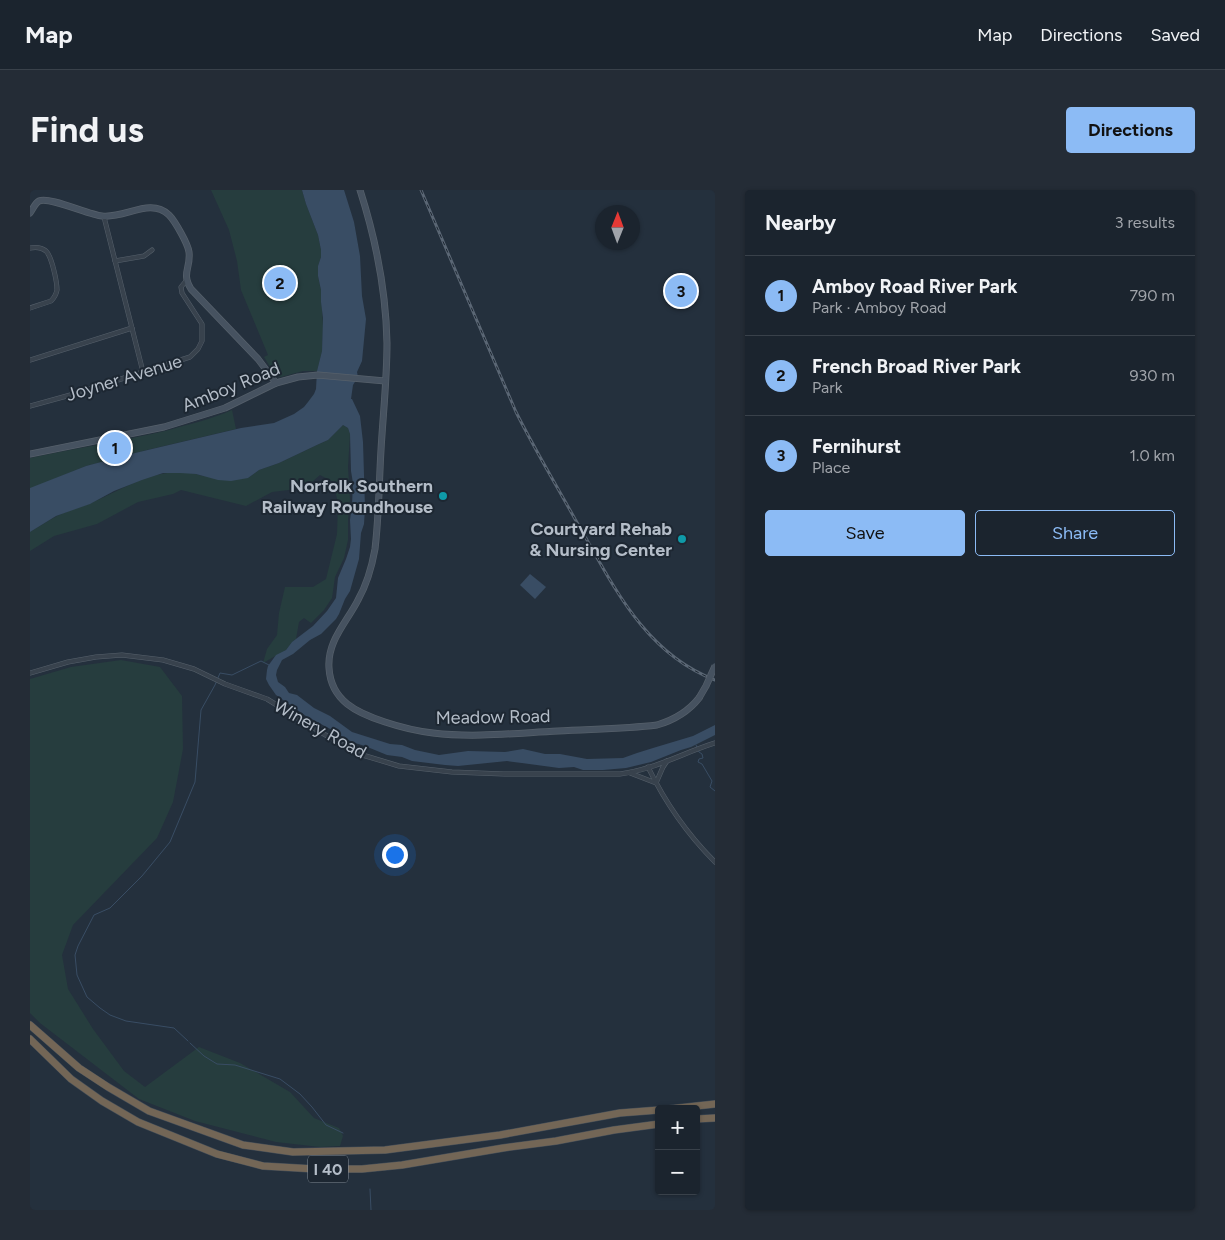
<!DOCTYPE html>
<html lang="en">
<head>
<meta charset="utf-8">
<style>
  :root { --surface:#1b242e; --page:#242c36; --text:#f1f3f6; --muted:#a0a4aa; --line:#39414a; --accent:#8cbbf5 }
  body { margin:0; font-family:Figtree,sans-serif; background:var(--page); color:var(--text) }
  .controls { position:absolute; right:15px; bottom:15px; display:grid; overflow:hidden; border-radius:5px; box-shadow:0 1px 4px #0004 }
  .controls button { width:45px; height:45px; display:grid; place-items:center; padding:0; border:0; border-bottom:1px solid var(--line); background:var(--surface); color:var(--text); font:25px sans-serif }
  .compass { position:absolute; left:565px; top:15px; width:45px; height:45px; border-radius:50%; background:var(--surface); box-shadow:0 1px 4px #0004; rotate:1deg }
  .you { position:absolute; left:364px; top:664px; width:18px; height:18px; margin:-12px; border:4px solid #fff; border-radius:50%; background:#1a73e8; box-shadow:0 0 0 8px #1a73e833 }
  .badge { display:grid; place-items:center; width:32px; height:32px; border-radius:50%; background:var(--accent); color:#111; font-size:16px; font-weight:700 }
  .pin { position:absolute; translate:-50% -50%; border:2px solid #fff; box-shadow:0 1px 5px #0006 }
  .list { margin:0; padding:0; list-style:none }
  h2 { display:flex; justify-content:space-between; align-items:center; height:65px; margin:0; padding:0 20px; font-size:21px }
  h2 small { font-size:16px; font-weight:400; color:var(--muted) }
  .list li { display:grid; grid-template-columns:32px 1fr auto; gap:15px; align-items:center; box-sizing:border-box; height:80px; padding:0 20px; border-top:1px solid var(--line) }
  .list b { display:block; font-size:19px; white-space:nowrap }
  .list p { margin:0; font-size:16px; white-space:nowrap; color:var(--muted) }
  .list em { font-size:16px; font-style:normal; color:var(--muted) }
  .actions { display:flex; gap:10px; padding:15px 20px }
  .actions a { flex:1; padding:11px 0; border:1px solid var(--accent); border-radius:5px; text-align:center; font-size:18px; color:var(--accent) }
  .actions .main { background:var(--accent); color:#111 }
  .map { position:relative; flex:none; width:685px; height:1020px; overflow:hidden; border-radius:5px }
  header { display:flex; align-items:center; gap:30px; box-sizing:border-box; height:70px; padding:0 25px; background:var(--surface); border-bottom:1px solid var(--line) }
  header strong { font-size:24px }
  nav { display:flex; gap:28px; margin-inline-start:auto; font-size:18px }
  .intro { display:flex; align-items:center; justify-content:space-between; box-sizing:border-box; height:120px; padding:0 30px }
  h1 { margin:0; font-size:35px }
  .button { padding:12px 22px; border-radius:5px; background:var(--accent); color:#111; font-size:18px; font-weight:700 }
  main { display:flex; gap:30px; padding:0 30px }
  aside { flex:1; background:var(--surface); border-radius:5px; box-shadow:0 1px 4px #0004 }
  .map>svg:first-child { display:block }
</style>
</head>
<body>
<header>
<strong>Map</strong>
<nav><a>Map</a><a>Directions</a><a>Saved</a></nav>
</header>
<div class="intro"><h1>Find us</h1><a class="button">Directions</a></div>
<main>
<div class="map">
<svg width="685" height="1020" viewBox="0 0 685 1020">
  <rect width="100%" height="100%" fill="#24303d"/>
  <!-- green -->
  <g fill="#263d3e">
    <polygon points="181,0 272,0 276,14 288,45 291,60 291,67 288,76 288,86 291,100 293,137 292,161 287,181 273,181 251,187 245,185 234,167 238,165 211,100 207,71 199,40"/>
    <path d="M202,220L206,239L117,260L56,276L0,299V268C46,258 93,251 139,240C160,234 182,229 202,220Z"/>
    <path d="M313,235L318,238L320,244L318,277L320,309L318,330V350L314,368L305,387L302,408L294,420L281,433L274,428L269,432L266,449L262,452L256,460L233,473L237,459L247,445L249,423L255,397H283L296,389L307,344L308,313L303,292L290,285L275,298L242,302L216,316L151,300L143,304L108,312L67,334L24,346L0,361V342C9,337 17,331 27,326C37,321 48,318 59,314C95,299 131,272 173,286L218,288L229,280L249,273L289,254L298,250Z"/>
    <polygon points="91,470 130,477 152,506 153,559 143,612 127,648 43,735 32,765 38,799 63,839 94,881 115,897 169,857 210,873 260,902 284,928 309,938 313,946 310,956 290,957 246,952 165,931 109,909 10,833 0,823 0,489 41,477"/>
  </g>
  <!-- water -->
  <g fill="#394d64">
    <polygon points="272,0 314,0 324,32 330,66 332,106 336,129 332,171 327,182 328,187 323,195 321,209 322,209 330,226 333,252 335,318 334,334 331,343 329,369 320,401 315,409 309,424 306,429 291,444 280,450 263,464 252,470 247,480 246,485 248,492 255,497 259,503 267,505 284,518 300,526 322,542 360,554 372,555 385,560 409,565 438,561 475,562 493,559 515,564 530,564 557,569 593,568 607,563 623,558 663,546 685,535 685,545 661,557 651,560 621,572 596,578 573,580 553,580 544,577 529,578 477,571 428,576 415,575 382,571 372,567 357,565 335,556 325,553 316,549 304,541 276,526 246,505 239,495 236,489 237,480 238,476 246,465 256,460 262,452 283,436 297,421 306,408 308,388 316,369 320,357 321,349 320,330 322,315 323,293 321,281 320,244 318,238 313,235 298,250 289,254 249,273 229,280 218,288 201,291 188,290 166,284 150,283 133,283 112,290 84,301 60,314 26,326 0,342 0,298 56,276 105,263 211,238 244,233 264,224 274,217 278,212 284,204 286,199 287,181 292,161 293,128 291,112 291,100 288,86 288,76 291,67 291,60 288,45 276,14"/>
    <polygon points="500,384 516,397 505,409 490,395"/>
  </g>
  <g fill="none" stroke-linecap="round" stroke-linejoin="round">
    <!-- stream -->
    <g stroke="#394d64" stroke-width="1">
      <polyline points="666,555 669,562 672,564 673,568 669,569 668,572 672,574 682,591 680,597 685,601"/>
      <polyline points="158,851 144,838 96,831 80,825 70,818 57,807 47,785 45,765 48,756 64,725 80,718 112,686 140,652 165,592 171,520 185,495 190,483 202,485 231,471 239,475"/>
      <polyline points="160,853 174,866 187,874 205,875 250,889 270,904 282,917 296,935 313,943"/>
      <polyline points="340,999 341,1020"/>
    </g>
    <!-- street casing -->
    <g stroke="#56606b" stroke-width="5">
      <g id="street">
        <polyline points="74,27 113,182"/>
        <path d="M0,58C5,57 11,57 16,61C22,67 27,92 27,100C26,105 24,108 21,111L0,118"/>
        <polyline points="85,71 114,66 122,60"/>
        <polyline points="0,170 102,138"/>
        <polyline points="0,216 44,204 160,167 168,159 172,151 172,134 152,103 151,97 156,91"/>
        <path d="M0,483L38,472L66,467L92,465L133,470L164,479L195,494L237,509L292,543L329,564L369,576L422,582L474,584H590C623,580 653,563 685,553"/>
        <path d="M618,577C635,612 658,645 685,672"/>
        <polyline points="600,583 626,593 633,577 637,571"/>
      </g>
    </g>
    <!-- secondary casing -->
    <g stroke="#56606b" stroke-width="7">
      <g id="secondary">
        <path d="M330,0C346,50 356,101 357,153C357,189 353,225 351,260C349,293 349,326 345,359C342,376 337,394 328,410C317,432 297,451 299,478C301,511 327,523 355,532C370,537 386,541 403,543C444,548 487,543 528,541C561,539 594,539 627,535C644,530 658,522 669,508"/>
        <path d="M0,23C3,19 5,13 9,11C19,6 59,25 72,26C95,29 120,7 139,25C145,31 158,54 159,62C161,78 151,83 161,99L228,169L246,193"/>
        <polyline points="0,264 134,237 195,218 246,193 268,187 288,185 355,191"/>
      </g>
    </g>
    <!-- highway casing -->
    <g stroke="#434d58" stroke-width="8">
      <g id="highway">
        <polyline points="0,835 49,878 78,897 119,921 213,955 263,962 355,960 470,945 590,923 629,920"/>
        <polyline points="0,849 41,889 72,911 108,932 187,964 233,976 285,979 332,979 372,975 473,958 526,951 584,940 629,934"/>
        <polyline points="639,919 685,914"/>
        <polyline points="666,929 685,928"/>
      </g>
    </g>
    <!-- street -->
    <use href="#street" stroke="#38424d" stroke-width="4"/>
    <!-- secondary -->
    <use href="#secondary" stroke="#465260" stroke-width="5.5"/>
    <!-- highway -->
    <use href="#highway" stroke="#736656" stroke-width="7"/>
    <!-- rail casing -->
    <g stroke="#5a6674" stroke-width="3">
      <path id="rail" d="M391,0L486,222C504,258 525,293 545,329C582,392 612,462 685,490"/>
    </g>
    <!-- rail -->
    <use href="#rail" stroke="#1d2732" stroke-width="1" stroke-dasharray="4" stroke-linecap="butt"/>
    <!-- secondary-bridge casing -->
    <g stroke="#56606b" stroke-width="7" stroke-linecap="butt">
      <polyline id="secondary-bridge" points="669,508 676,496 685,476"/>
    </g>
    <!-- secondary-bridge -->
    <use href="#secondary-bridge" stroke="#465260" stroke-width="5.5"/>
  </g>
  <!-- markers -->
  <g fill="#0f9aa8" stroke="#1d2732" stroke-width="2">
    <circle cx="413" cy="306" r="5"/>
    <circle cx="652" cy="349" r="5"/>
  </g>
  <g text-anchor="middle" stroke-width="4" stroke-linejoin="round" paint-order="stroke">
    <!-- shield labels -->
    <rect fill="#1d2732" stroke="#87909b" stroke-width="1" x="278" y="965.5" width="40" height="27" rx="4"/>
    <g font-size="16" font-weight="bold" fill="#b4bdc8">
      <text x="298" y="985">I 40</text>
    </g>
    <!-- street labels -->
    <g font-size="18" fill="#b4bdc8" stroke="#1d2732">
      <text transform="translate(94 188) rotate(-17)" y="6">Joyner Avenue</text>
      <text transform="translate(201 197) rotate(-22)" y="6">Amboy Road</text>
      <text transform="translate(463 527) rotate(-1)" y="6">Meadow Road</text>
      <text transform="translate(290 539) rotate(29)" y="6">Winery Road</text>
    </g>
    <!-- poi labels -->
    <g font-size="18" font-weight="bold" fill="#b4bdc8" stroke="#1d2732" text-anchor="end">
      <text x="403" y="302">Norfolk Southern<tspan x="403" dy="21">Railway Roundhouse</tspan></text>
      <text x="642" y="345">Courtyard Rehab<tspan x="642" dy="21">&amp; Nursing Center</tspan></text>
    </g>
  </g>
</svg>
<div class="controls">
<button>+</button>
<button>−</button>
</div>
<svg class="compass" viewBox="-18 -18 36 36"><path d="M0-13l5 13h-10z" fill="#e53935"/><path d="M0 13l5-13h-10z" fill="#a0a4aa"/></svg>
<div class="you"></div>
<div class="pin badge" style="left:85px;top:258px">1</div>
<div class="pin badge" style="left:250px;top:93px">2</div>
<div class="pin badge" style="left:651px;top:101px">3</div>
</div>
<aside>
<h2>Nearby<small>3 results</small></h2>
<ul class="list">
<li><span class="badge">1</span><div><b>Amboy Road River Park</b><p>Park · Amboy Road</p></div><em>790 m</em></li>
<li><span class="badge">2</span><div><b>French Broad River Park</b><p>Park</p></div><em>930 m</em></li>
<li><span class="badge">3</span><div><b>Fernihurst</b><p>Place</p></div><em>1.0 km</em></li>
</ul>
<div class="actions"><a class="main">Save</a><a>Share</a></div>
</aside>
</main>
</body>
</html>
